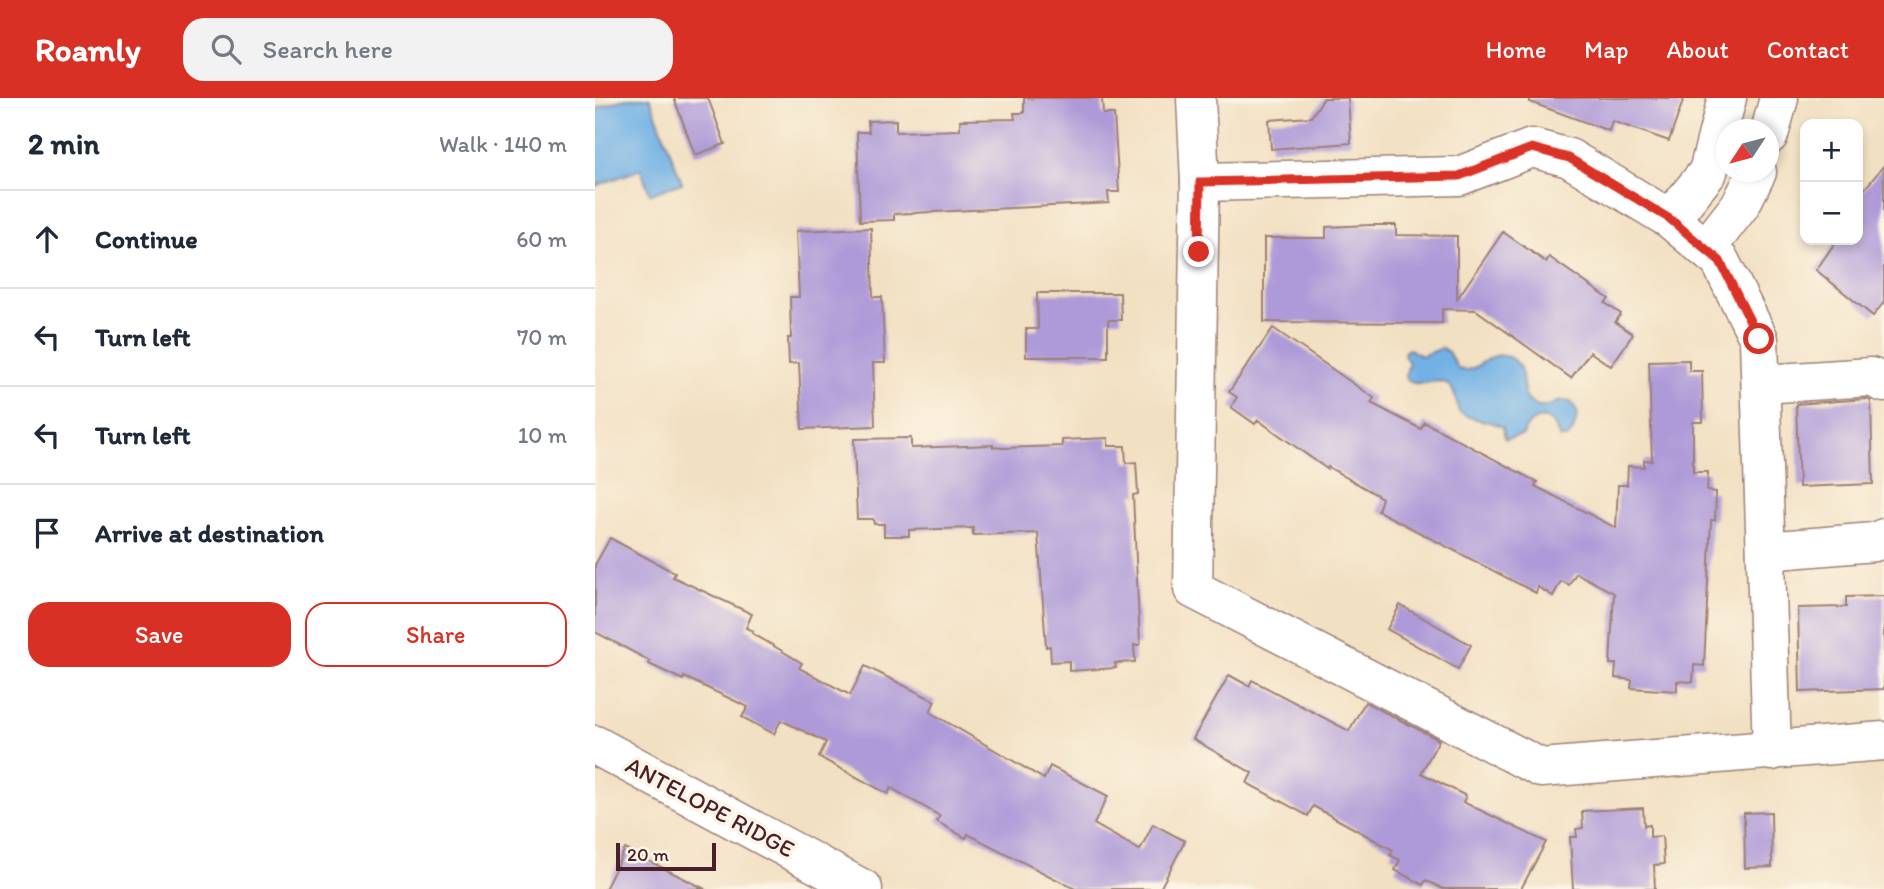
<!DOCTYPE html>
<html lang="en">
<head>
<meta charset="utf-8">
<style>
  :root { --surface:#fff; --page:#f2f2f3; --text:#1f2937; --muted:#747a83; --line:#e0e1e3; --accent:#d93025 }
  body { margin:0; font-family:Itim,sans-serif; background:var(--page); color:var(--text) }
  .controls { position:absolute; right:21px; top:21px; display:grid; overflow:hidden; border-radius:14px; box-shadow:0 4px 10px #0003 }
  .controls button { width:63px; height:63px; display:grid; place-items:center; padding:0; border:0; border-bottom:2px solid var(--line); background:var(--surface); color:var(--text); font:35px sans-serif }
  .compass { position:absolute; left:1121px; top:21px; width:63px; height:63px; border-radius:50%; background:var(--surface); box-shadow:0 4px 10px #0003; rotate:234deg }
  .scale { position:absolute; left:21px; bottom:18px; width:100px; box-sizing:border-box; padding-left:7px; border:4px solid #4a1f2b; border-top:0; font-size:19px; line-height:24px; white-space:nowrap; color:#4a1f2b; -webkit-text-stroke:5px #fcf5e5; paint-order:stroke }
  .stop { position:absolute; width:21px; height:21px; margin:-16px; border:5px solid #d93025; border-radius:50%; background:#fff }
  .stop.end { background:#d93025; border-color:#fff; box-shadow:0 2px 7px #0008 }
  .list { margin:0; padding:0; list-style:none }
  h2 { display:flex; justify-content:space-between; align-items:center; height:91px; margin:0; padding:0 28px; font-size:30px }
  h2 small { font-size:23px; font-weight:400; color:var(--muted) }
  .list li { display:grid; grid-template-columns:46px 1fr auto; gap:21px; align-items:center; box-sizing:border-box; height:98px; padding:0 28px; border-top:2px solid var(--line) }
  .list b { display:block; font-size:26px; white-space:nowrap }
  .list em { font-size:23px; font-style:normal; color:var(--muted) }
  .actions { display:flex; gap:14px; padding:21px 28px }
  .actions a { flex:1; padding:16px 0; border:2px solid var(--accent); border-radius:21px; text-align:center; font-size:24px; color:var(--accent) }
  .actions .main { background:var(--accent); color:#fff }
  .icon { flex:none; width:38px; height:38px; fill:none; stroke:currentColor; stroke-width:2; stroke-linecap:round; stroke-linejoin:round }
  .map { position:relative; flex:none; width:1289px; height:791px; overflow:hidden }
  header { display:flex; align-items:center; gap:42px; box-sizing:border-box; height:98px; padding:0 35px; background:var(--accent); color:#fff }
  header strong { font-size:33px }
  nav { display:flex; gap:38px; margin-inline-start:auto; font-size:24px }
  .search { width:490px; height:63px; background:var(--page); display:flex; align-items:center; gap:18px; box-sizing:border-box; padding:0 24px; border-radius:21px; color:var(--muted); font-size:26px }
  main { display:flex }
  aside { flex:1; background:var(--surface) }
  .map>svg:first-child { display:block }
</style>
</head>
<body>
<header>
<strong>Roamly</strong>
<div class="search"><svg class="icon" aria-label="search" viewBox="0 0 24 24"><circle cx="10" cy="10" r="6"/><path d="M15 15l6 6"/></svg>Search here</div>
<nav><a>Home</a><a>Map</a><a>About</a><a>Contact</a></nav>
</header>
<main>
<aside>
<h2>2 min<small>Walk · 140 m</small></h2>
<ul class="list">
<li><svg class="icon" aria-label="ahead" viewBox="0 0 24 24"><path d="M12 20V5M6 11l6-6 6 6"/></svg><div><b>Continue</b></div><em>60 m</em></li>
<li><svg class="icon" aria-label="left" viewBox="0 0 24 24"><path d="M17 20v-9H6M10 6l-5 5 5 5"/></svg><div><b>Turn left</b></div><em>70 m</em></li>
<li><svg class="icon" aria-label="left" viewBox="0 0 24 24"><path d="M17 20v-9H6M10 6l-5 5 5 5"/></svg><div><b>Turn left</b></div><em>10 m</em></li>
<li><svg class="icon" aria-label="arrive" viewBox="0 0 24 24"><path d="M6 21V4h12l-3 4 3 4H6"/></svg><div><b>Arrive at destination</b></div></li>
</ul>
<div class="actions"><a class="main">Save</a><a>Share</a></div>
</aside>
<div class="map">
<svg width="1289" height="791" viewBox="0 0 1289 791">
  <rect width="100%" height="100%" fill="#fcf5e5"/>
  <filter id="ink" filterUnits="userSpaceOnUse"><feTurbulence type="fractalNoise" baseFrequency=".0143" numOctaves="2"/><feDisplacementMap in="SourceGraphic" scale="14" xChannelSelector="R" yChannelSelector="G"/><feConvolveMatrix kernelMatrix="1 2 1 2 8 2 1 2 1" color-interpolation-filters="sRGB"/></filter>
  <filter id="wash" filterUnits="userSpaceOnUse"><feTurbulence type="fractalNoise" baseFrequency=".00686" numOctaves="4" result="noise"/><feDisplacementMap in="SourceGraphic" scale="28" xChannelSelector="R" yChannelSelector="G"/><feGaussianBlur stdDeviation="1.57" result="paint"/><feColorMatrix in="noise" values="0 0 0 0 0 0 0 0 0 0 0 0 0 0 0 0 0 1.4 0 .05"/><feComposite in="paint" operator="in"/></filter>
  <g filter="url(#wash)">
    <rect width="100%" height="100%" fill="#f2e0c2"/>
    <!-- water -->
    <g fill="#71b1e5" stroke="#5e6888" stroke-width="2">
      <polygon points="31,0 55,0 87,85 55,96 46,71 0,88 0,11"/>
      <path d="M847,250L853,254L863,271C885,277 891,251 913,259C938,269 918,299 941,308C955,313 961,298 977,305L983,316L978,333L972,340H965L958,324C944,316 933,322 928,337L910,341L908,329C893,321 879,324 864,314C862,307 861,297 857,291C845,272 824,296 810,279L814,265L809,257L810,253L815,251L826,258Z"/>
    </g>
    <g id="blocks">
      <!-- building -->
      <g fill="#ae9ad8">
        <polygon points="79,0 113,0 130,46 100,57"/>
        <polygon points="429,0 507,0 508,16 519,16 524,94 513,94 514,105 299,116 299,122 265,123 262,34 274,34 273,23 301,22 301,34 365,32 365,22 420,21 419,15 429,15"/>
        <polygon points="729,0 753,0 756,45 676,51 674,22 716,19"/>
        <polygon points="935,0 1089,0 1074,43 1017,23 1014,33 935,4"/>
        <polygon points="1289,67 1289,204 1278,218 1221,172 1242,142 1263,142 1263,99"/>
        <polygon points="775,127 801,127 801,137 862,138 862,201 908,134 951,164 954,159 1014,201 1010,205 1026,216 1020,224 1038,236 1016,268 995,254 976,280 881,212 847,211 847,225 669,224 669,140 731,140 731,129"/>
        <polygon points="276,130 278,199 287,199 290,265 278,265 280,328 207,331 204,265 194,266 193,240 196,240 195,199 204,199 201,133"/>
        <polygon points="442,195 525,195 526,222 513,222 513,259 431,259 431,231 443,231"/>
        <polygon points="678,230 779,300 776,305 826,331 829,324 942,384 940,388 1021,430 1023,387 1032,387 1033,368 1049,369 1049,362 1057,363 1054,263 1094,262 1094,273 1107,273 1108,324 1098,324 1098,374 1113,374 1112,393 1121,394 1120,422 1116,422 1109,568 1099,567 1098,584 1082,583 1082,593 1036,590 1037,582 1020,580 1021,566 1015,566 1019,495 981,475 974,487 966,483 958,498 943,489 941,495 783,413 787,400 733,369 732,371 663,322 660,326 636,309 642,299 634,294"/>
        <polygon points="1272,301 1276,303 1278,386 1204,389 1201,306"/>
        <polygon points="316,340 316,350 398,347 398,349 407,350 467,348 467,342 513,340 513,348 530,348 531,365 541,364 543,396 538,397 545,547 539,547 540,564 520,565 521,570 474,573 474,563 456,564 455,548 451,549 443,435 378,437 378,430 314,432 314,438 289,438 289,426 279,426 278,421 262,421 259,341"/>
        <polygon points="15,440 80,475 78,479 157,516 151,530 158,533 157,535 207,565 204,570 255,597 270,568 340,603 335,614 449,681 455,668 513,698 499,726 545,752 558,726 590,743 565,791 480,791 373,736 371,740 341,723 345,718 296,690 293,696 224,659 231,644 186,622 179,636 147,619 153,609 89,579 88,582 54,566 55,563 0,534 0,467"/>
        <polygon points="1289,498 1289,591 1205,594 1203,510 1251,509 1251,499"/>
        <polygon points="805,507 876,547 863,571 792,531"/>
        <polygon points="634,577 654,588 657,582 754,633 770,604 844,642 826,675 871,698 868,704 951,744 926,791 848,791 831,782 828,787 800,772 805,762 795,757 798,752 718,708 713,718 652,685 657,675 598,641"/>
        <polygon points="1048,710 1049,728 1055,727 1055,739 1067,738 1069,766 1059,767 1060,791 978,791 975,739 982,739 981,731 988,730 987,713"/>
        <polygon points="1176,714 1177,769 1150,770 1149,715"/>
        <polygon points="30,751 110,791 10,791"/>
      </g>
    </g>
  </g>
  <g filter="url(#ink)">
    <use href="#blocks" fill-opacity="0" stroke="#9e8076" stroke-width="2"/>
    <g fill="none" stroke-linecap="round" stroke-linejoin="round">
      <!-- minor casing -->
      <g stroke="#9e8076" stroke-width="41">
        <g id="minor">
          <polyline points="601,0 605,84 864,78 937,50 974,60 1075,121 1125,163 1164,241 1177,653"/>
          <polyline points="1174,37 1184,0"/>
          <polyline points="605,84 598,491 946,670 1289,643"/>
          <polyline points="1075,121 1113,74 1132,0"/>
          <polyline points="1111,151 1146,106 1162,74"/>
          <polyline points="1166,286 1276,279 1289,285"/>
          <polyline points="1171,453 1279,444 1289,440"/>
          <polyline points="0,647 268,791"/>
        </g>
      </g>
      <!-- minor -->
      <use href="#minor" stroke="#fff" stroke-width="38"/>
    </g>
  </g>
  <g fill="none" stroke-linecap="round" stroke-linejoin="round" filter="url(#ink)">
    <!-- route -->
    <polyline stroke="#d93025" stroke-width="9" points="604,154 605,84 864,78 937,50 974,60 1075,121 1125,163 1164,241"/>
  </g>
  <g text-anchor="middle" stroke-width="7" stroke-linejoin="round" paint-order="stroke">
    <!-- street labels -->
    <g font-size="24" fill="#4a1f2b" stroke="#fcf5e5">
      <text transform="translate(115 709) rotate(28)" y="8">ANTELOPE RIDGE</text>
    </g>
  </g>
</svg>
<div class="controls">
<button>+</button>
<button>−</button>
</div>
<svg class="compass" viewBox="-18 -18 36 36"><path d="M0-13l5 13h-10z" fill="#e53935"/><path d="M0 13l5-13h-10z" fill="#747a83"/></svg>
<div class="scale">20 m</div>
<div class="stop" style="left:1164px;top:241px"></div>
<div class="stop end" style="left:604px;top:154px"></div>
</div>
</main>
</body>
</html>
